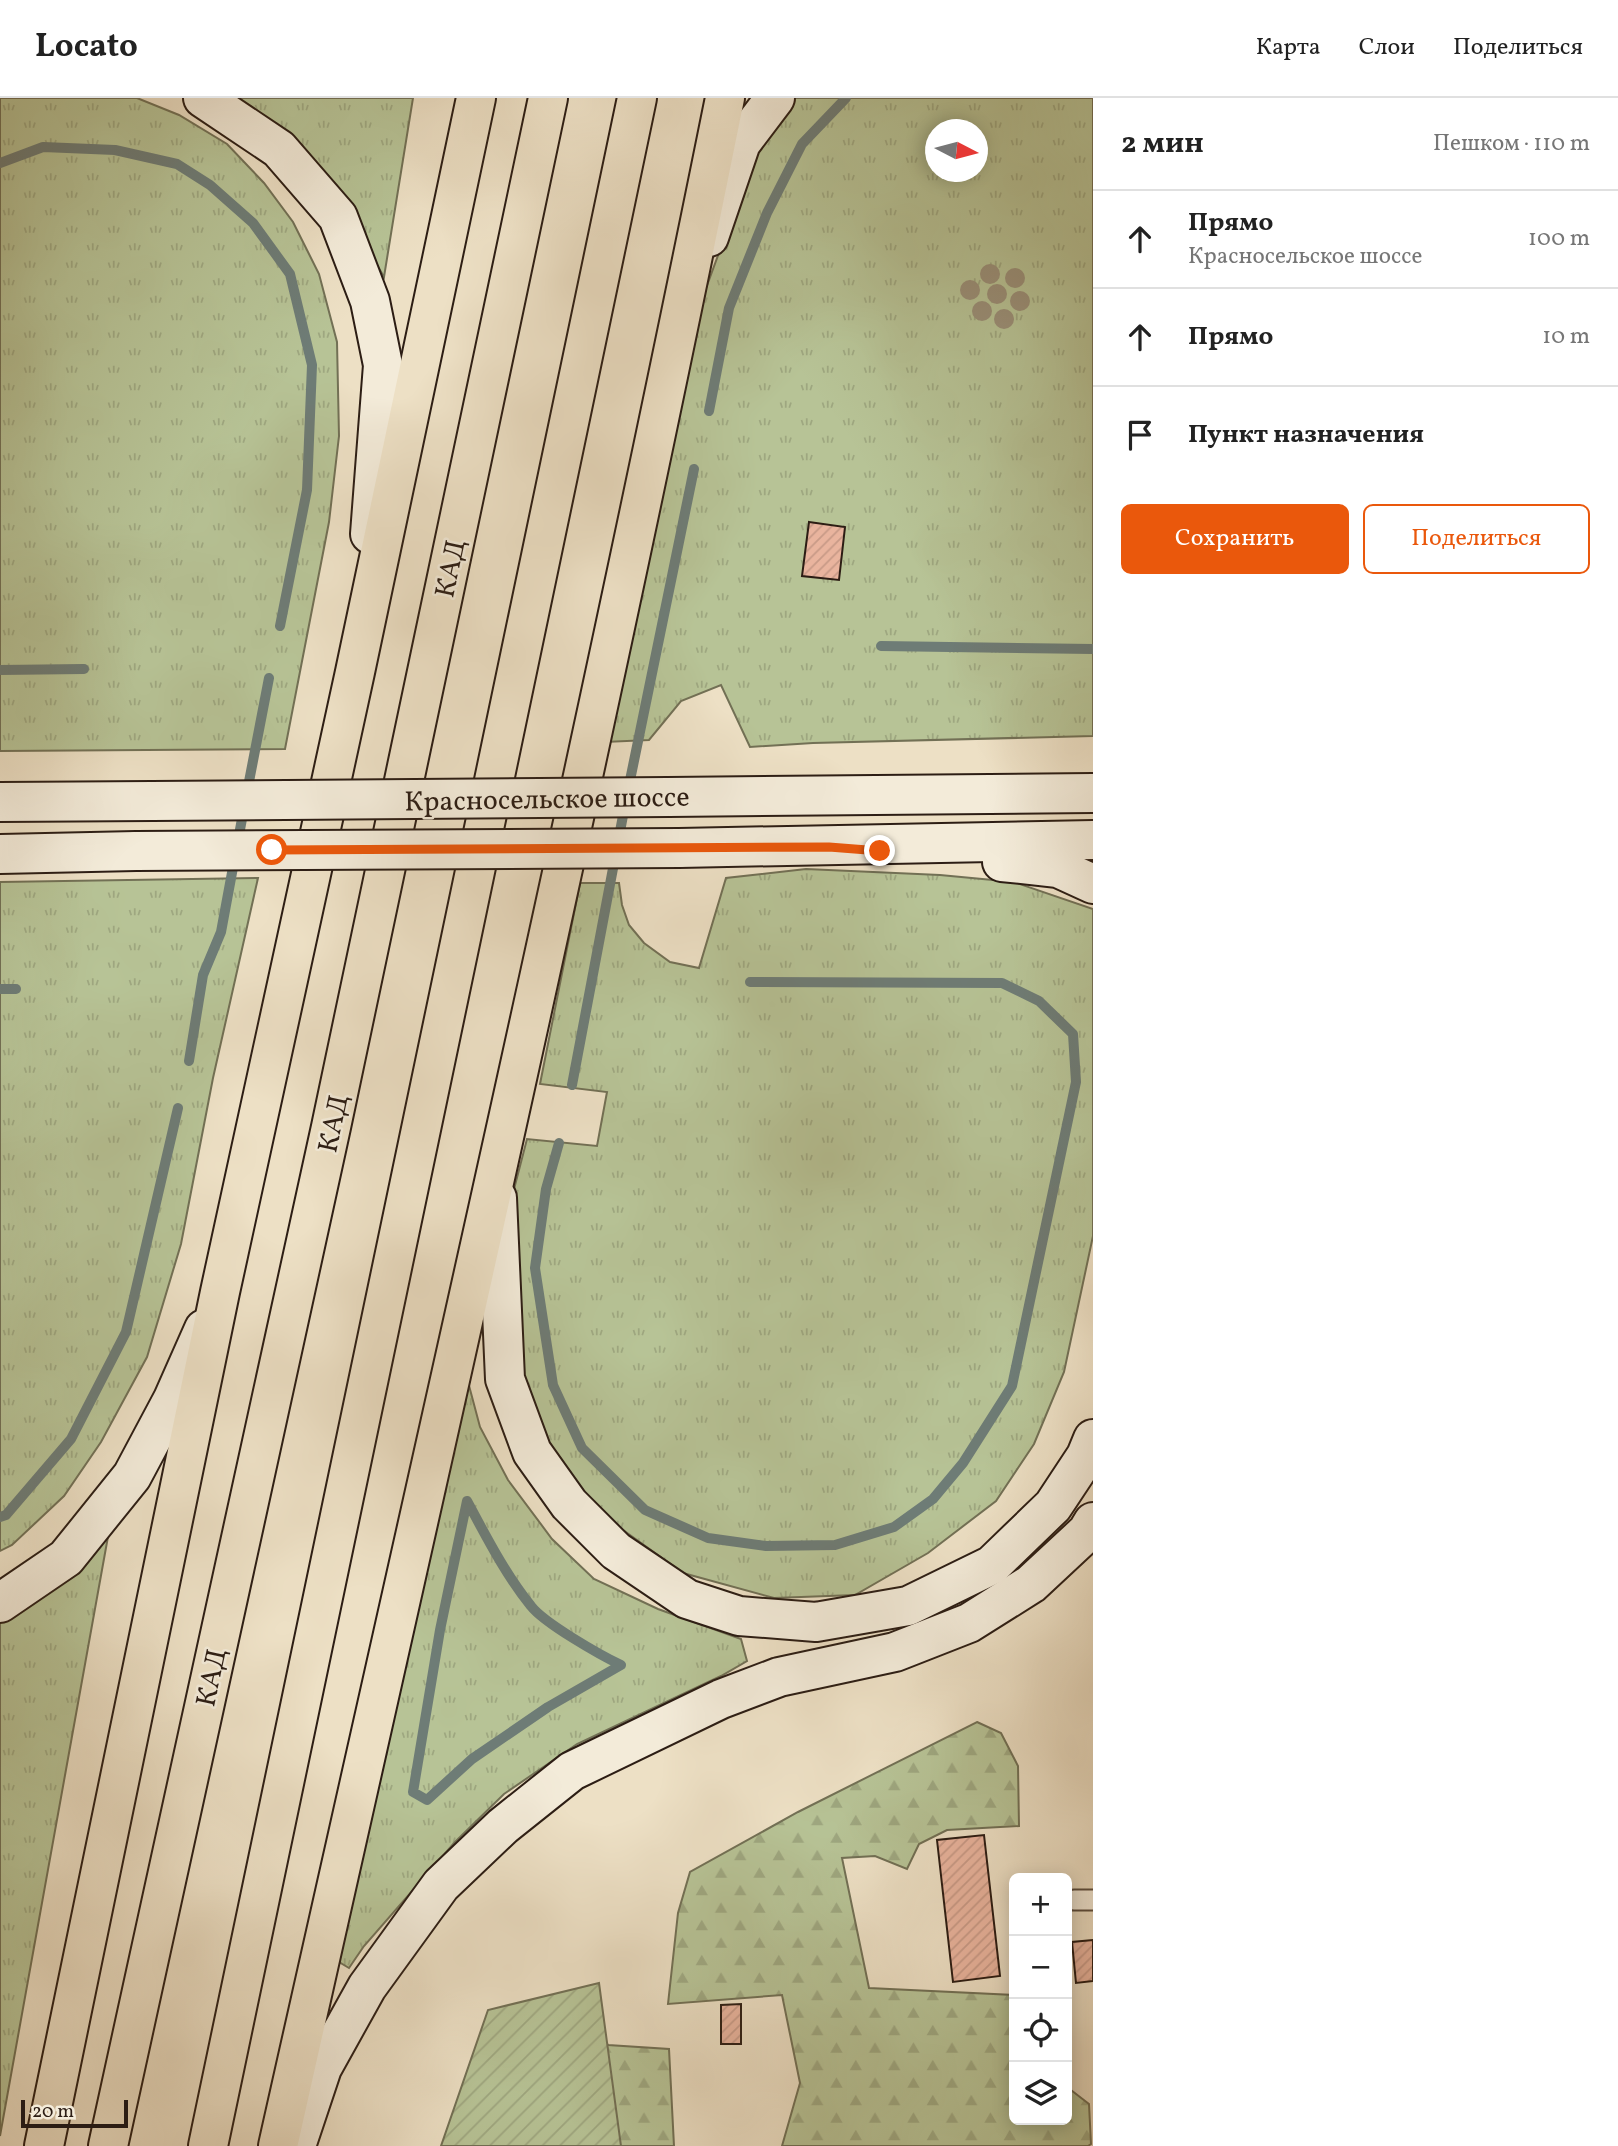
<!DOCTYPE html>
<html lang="ru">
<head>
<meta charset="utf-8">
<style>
  :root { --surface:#fff; --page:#f6f6f6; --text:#222; --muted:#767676; --line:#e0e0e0; --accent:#ea580c }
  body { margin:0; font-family:Vollkorn,serif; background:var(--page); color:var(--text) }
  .controls { position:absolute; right:21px; bottom:21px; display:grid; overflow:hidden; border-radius:10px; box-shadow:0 4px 18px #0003 }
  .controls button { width:63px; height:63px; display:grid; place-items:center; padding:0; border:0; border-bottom:2px solid var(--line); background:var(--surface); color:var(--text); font:35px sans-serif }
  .compass { position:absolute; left:925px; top:21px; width:63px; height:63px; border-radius:50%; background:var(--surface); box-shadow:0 4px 18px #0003; rotate:96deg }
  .scale { position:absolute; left:21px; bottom:18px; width:107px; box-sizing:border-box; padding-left:7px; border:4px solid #2c1d14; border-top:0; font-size:19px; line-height:24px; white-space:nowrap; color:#2c1d14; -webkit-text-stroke:5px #f3ebd9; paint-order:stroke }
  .stop { position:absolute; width:21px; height:21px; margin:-16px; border:5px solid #ea580c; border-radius:50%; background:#fff }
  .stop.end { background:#ea580c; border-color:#fff; box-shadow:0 2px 7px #0008 }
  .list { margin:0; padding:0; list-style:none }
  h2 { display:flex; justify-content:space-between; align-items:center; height:91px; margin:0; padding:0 28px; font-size:30px }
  h2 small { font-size:23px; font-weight:400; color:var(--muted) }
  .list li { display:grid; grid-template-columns:46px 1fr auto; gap:21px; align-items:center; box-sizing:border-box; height:98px; padding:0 28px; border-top:2px solid var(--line) }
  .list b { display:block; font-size:26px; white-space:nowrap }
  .list p { margin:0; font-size:23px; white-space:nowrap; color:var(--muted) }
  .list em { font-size:23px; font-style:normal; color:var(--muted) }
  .actions { display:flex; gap:14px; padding:21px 28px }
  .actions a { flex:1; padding:16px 0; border:2px solid var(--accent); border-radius:10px; text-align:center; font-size:24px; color:var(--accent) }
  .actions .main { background:var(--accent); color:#fff }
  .icon { flex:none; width:38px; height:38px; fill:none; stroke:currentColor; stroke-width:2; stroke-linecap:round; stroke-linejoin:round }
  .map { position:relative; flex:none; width:1093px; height:2048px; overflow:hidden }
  header { display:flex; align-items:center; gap:42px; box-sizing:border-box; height:98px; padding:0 35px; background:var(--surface); border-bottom:2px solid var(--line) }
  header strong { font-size:33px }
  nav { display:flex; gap:38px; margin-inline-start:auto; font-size:24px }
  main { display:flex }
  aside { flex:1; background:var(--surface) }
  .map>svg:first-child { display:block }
</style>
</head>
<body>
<header>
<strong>Locato</strong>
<nav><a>Карта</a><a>Слои</a><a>Поделиться</a></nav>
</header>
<main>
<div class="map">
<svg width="1093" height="2048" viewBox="0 0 1093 2048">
  <defs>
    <pattern id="grass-tufts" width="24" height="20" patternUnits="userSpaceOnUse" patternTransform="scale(1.75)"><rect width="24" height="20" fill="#b7c396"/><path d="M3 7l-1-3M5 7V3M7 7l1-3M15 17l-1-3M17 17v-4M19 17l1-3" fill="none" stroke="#9ea780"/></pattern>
    <pattern id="forest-firs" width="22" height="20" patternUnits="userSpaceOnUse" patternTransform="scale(1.75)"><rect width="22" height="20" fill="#b7c396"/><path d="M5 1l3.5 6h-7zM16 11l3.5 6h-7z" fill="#9ea780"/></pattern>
    <pattern id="garden-furrows" width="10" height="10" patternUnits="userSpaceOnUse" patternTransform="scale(1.75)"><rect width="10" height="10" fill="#b7c396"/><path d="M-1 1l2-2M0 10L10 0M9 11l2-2" fill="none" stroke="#9ea780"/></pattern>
    <pattern id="building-hatch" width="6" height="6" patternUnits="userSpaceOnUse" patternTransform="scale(1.75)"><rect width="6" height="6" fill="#e9b49e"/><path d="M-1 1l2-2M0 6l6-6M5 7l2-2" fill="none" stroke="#c89a87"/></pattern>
  </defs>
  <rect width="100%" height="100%" fill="#ede0c5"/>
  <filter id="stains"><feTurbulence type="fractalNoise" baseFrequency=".00286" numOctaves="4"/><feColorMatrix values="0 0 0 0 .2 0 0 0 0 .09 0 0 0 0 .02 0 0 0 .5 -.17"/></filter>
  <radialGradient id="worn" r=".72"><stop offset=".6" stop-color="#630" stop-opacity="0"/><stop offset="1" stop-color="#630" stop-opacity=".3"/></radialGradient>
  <!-- grass -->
  <g fill="url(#grass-tufts)" stroke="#727055" stroke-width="2" fill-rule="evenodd">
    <polygon points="0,0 137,0 179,17 227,46 264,85 293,124 319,176 337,244 339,338 329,424 285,651 0,653"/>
    <polygon points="235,0 413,0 384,179 335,93"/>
    <path d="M790,0H1093V638L813,645L750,649L721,587L681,603L649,642L605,644L701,204L755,56ZM936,32H978V74H936Z"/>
    <polygon points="806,771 940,777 1014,784 1093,811 1093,1138 1064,1274 1034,1346 996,1403 928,1455 855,1497 774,1500 683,1475 595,1412 542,1344 523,1280 513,1095 527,1041 597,1048 607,994 540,986 580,785 619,785 622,807 629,827 644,845 670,864 699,870 726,780"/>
    <polygon points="258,780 213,980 181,1146 147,1259 101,1344 64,1398 12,1447 0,1453 0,784"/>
    <polygon points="463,1265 480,1329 508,1382 552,1441 594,1481 658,1511 741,1541 747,1563 721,1578 577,1646 504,1696 455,1744 364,1848 349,1870 334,1861"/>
    <polygon points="109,1433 0,2038 0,1509"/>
  </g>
  <!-- forest -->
  <g fill="url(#forest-firs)" stroke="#727055" stroke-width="2">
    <polygon points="977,1624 1001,1635 1018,1668 1019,1728 947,1732 919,1746 907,1771 875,1758 842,1760 869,1890 1014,1897 1014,2022 1067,2022 1067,1989 1089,2006 1091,2046 1088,2048 782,2048 800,1985 782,1897 668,1906 678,1815 690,1774 798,1714"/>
    <polygon points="579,1913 608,1947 669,1951 674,2048 573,2048"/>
  </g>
  <!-- garden -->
  <polygon fill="url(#garden-furrows)" stroke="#727055" stroke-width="2" points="599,1885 621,2048 441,2048 488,1912"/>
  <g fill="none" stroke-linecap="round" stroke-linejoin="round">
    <!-- stream -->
    <g stroke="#6e7c76" stroke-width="10">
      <polyline points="0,65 43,49 115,52 177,66 210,87 253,125 290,176 312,267 307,392 280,528"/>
      <polyline points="709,313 729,210 767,115 802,46 846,0"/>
      <polyline points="881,548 1093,551"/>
      <polyline points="0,572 84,571"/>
      <polyline points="628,692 694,371"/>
      <polyline points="247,694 269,580"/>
      <polyline points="0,891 16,891"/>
      <polyline points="189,963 203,877 221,834 244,710"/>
      <polyline points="572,987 625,707"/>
      <polyline points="559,1045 546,1091 535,1170 553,1287 582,1350 645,1412 708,1440 766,1448 835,1447 894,1429 933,1401 963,1365 1012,1288 1076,984 1073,936 1039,903 1002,885 750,884"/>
      <path d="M467,1403C486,1438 505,1476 531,1508C544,1525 600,1557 621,1567L548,1609L472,1661L427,1702L413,1694L440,1532Z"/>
      <polyline points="0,1419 6,1417 71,1341 126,1234 178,1010"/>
    </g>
  </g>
  <!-- building -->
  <g fill="url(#building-hatch)" stroke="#2c1d14" stroke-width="2">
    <polygon points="809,424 845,429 839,482 802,478"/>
    <polygon points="984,1737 1000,1878 953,1884 937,1742"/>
    <polygon points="1093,1842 1093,1883 1076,1885 1072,1844"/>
    <polygon points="741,1906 741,1946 721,1946 721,1907"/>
  </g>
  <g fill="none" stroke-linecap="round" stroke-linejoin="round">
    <!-- service casing -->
    <g stroke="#5c4e40" stroke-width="23">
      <polyline id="service" points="1074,1802 1093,1802"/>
    </g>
    <!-- secondary casing -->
    <g stroke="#2c1d14" stroke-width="42">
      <g id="secondary">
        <polyline points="203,0 279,51 338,119 370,203 383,267 370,436"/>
        <polyline points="709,139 741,45 775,0"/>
        <polyline points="668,699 1093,695"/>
        <polyline points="0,704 152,703"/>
        <polyline points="679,750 1093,742"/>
        <polyline points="0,756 136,753"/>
        <polyline points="1002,764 1058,770 1093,786"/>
        <polyline points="497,1100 505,1281 532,1354 569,1406 616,1453 687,1501 739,1518 816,1524 908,1508 992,1467 1053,1408 1086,1358 1093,1341"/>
        <polyline points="0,1505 66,1460 132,1378 173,1301 204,1231"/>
        <polyline points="296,2048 322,1970 367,1889 441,1787 503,1728 572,1673 721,1601 779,1579 895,1554 969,1525 1031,1486 1087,1434 1093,1424"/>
      </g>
    </g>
    <!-- motorway casing -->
    <g stroke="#2c1d14" stroke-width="42">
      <g id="motorway">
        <polyline points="44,2048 220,1194 355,574 476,0"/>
        <polyline points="108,2048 331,1029 548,0"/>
        <polyline points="208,2048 637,0"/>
        <path d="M278,2048C431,1366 587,685 725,0"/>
      </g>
    </g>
    <!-- service -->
    <use href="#service" stroke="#f3ebd9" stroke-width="19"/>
    <!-- secondary -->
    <use href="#secondary" stroke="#f3ebd9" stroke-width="38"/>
    <!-- motorway -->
    <use href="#motorway" stroke="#ede0c5" stroke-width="38"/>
    <!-- secondary-bridge casing -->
    <g stroke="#2c1d14" stroke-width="42" stroke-linecap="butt">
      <g id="secondary-bridge">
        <polyline points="152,703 668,699"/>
        <polyline points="136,753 679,750"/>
      </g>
    </g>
    <!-- secondary-bridge -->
    <use href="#secondary-bridge" stroke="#f3ebd9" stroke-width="38"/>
  </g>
  <!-- trees -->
  <g fill="#9a9079">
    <circle cx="990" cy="176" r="10"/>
    <circle cx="1015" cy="180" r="10"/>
    <circle cx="970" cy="192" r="10"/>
    <circle cx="997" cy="196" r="10"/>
    <circle cx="1020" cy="203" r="10"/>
    <circle cx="982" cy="213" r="10"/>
    <circle cx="1004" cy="221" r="10"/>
  </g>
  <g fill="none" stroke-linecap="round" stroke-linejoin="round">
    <!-- route -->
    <polyline stroke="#ea580c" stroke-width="9" points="272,752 829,749 880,753"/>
  </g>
  <g text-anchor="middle" stroke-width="5" stroke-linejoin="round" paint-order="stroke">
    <!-- street labels -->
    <g font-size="28" fill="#2c1d14" stroke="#f3ebd9">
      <text transform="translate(449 470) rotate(-78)" y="10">КАД</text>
      <text transform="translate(547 700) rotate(-1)" y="10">Красносельское шоссе</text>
      <text transform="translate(332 1025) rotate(-78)" y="10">КАД</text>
      <text transform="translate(210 1579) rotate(-78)" y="10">КАД</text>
    </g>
  </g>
  <rect width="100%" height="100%" filter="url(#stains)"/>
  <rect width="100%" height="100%" fill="url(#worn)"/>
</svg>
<div class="controls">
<button>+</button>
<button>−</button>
<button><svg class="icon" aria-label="locate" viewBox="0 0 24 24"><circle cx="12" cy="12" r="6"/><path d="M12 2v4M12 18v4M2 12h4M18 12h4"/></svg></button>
<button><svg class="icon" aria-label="layers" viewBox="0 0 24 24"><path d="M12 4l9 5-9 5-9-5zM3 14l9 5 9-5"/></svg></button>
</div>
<svg class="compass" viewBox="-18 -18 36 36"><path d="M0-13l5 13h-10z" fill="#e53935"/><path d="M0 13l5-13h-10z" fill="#767676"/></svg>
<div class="scale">20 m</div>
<div class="stop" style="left:272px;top:752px"></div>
<div class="stop end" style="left:880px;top:753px"></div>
</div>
<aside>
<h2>2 мин<small>Пешком · 110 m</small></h2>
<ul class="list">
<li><svg class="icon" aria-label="ahead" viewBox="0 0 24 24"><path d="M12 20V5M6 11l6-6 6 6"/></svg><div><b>Прямо</b><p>Красносельское шоссе</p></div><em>100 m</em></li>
<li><svg class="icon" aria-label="ahead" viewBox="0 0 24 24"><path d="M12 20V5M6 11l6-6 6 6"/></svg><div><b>Прямо</b></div><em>10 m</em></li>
<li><svg class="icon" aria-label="arrive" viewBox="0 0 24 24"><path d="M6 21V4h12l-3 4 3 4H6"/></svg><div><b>Пункт назначения</b></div></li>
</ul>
<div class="actions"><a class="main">Сохранить</a><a>Поделиться</a></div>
</aside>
</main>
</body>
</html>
